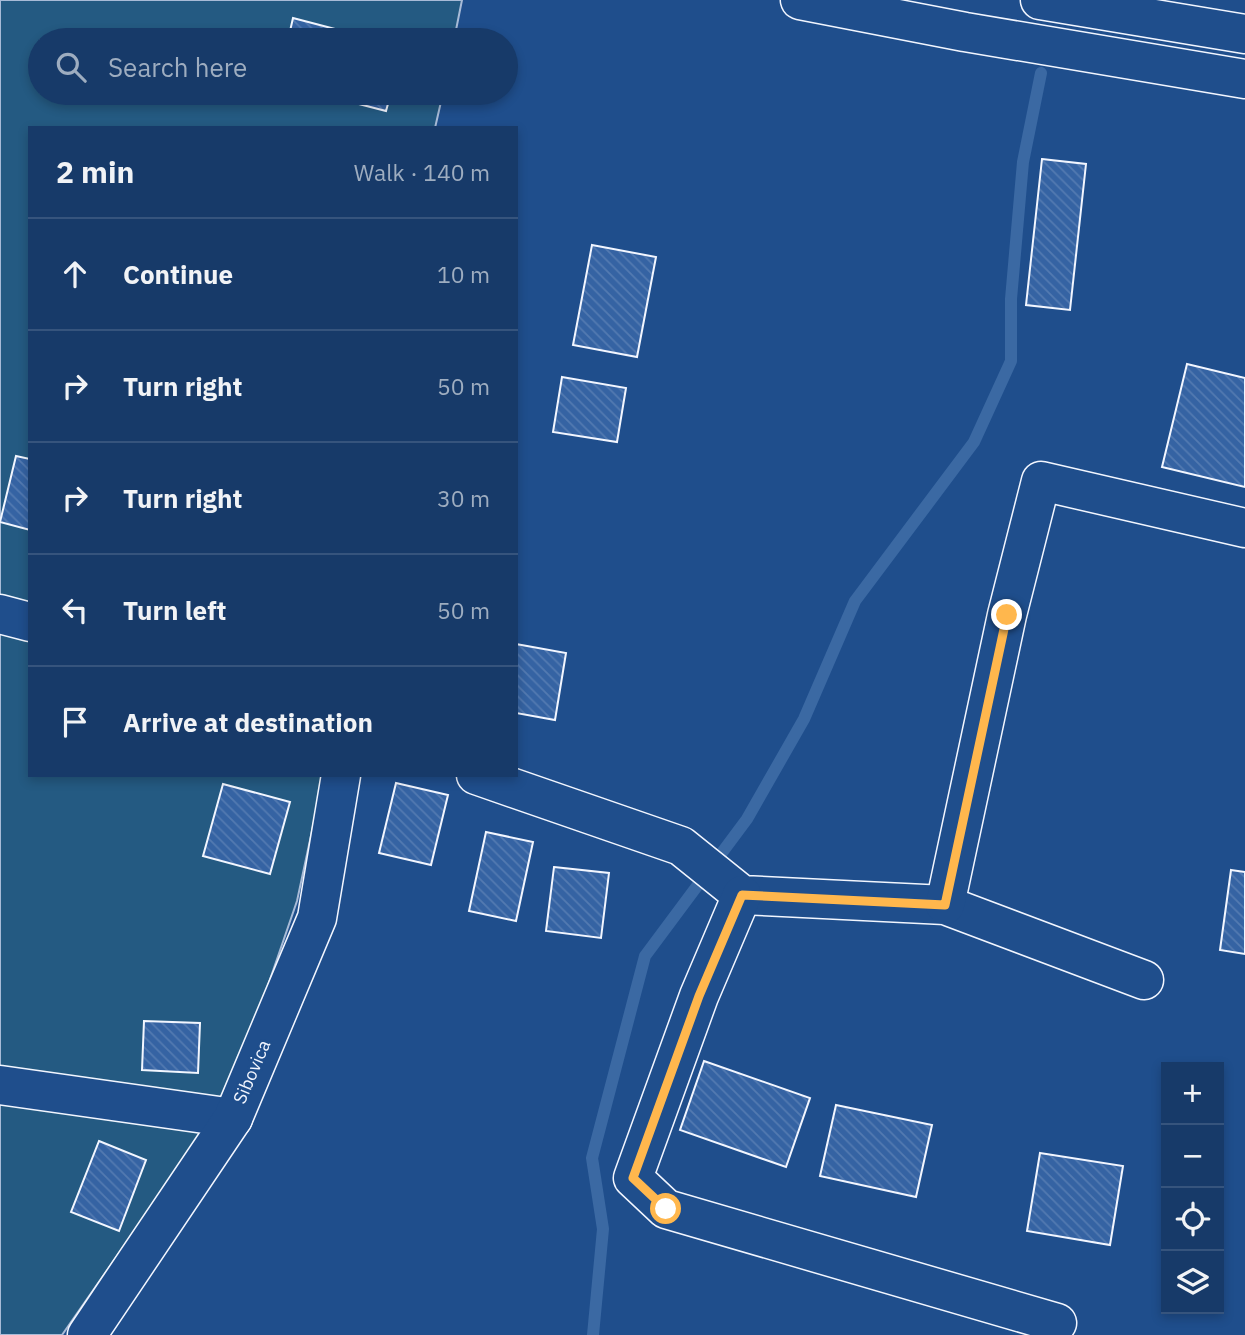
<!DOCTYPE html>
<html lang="en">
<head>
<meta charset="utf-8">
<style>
  :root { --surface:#173a69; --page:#244571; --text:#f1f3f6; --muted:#9eadc0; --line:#36547d }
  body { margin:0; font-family:"IBM Plex Sans",sans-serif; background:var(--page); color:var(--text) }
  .controls { position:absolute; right:21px; bottom:21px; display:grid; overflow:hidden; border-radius:0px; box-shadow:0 4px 10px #0003 }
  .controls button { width:63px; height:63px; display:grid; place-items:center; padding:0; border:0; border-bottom:2px solid var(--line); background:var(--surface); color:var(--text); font:35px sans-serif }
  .stop { position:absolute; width:21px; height:21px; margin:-16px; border:5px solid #ffb74d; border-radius:50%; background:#fff }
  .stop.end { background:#ffb74d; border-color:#fff; box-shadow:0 2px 7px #0008 }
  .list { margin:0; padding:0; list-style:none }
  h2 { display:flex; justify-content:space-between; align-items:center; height:91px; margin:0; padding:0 28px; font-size:30px }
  h2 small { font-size:23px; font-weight:400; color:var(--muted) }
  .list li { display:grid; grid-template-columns:46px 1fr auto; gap:21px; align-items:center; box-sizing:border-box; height:112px; padding:0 28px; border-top:2px solid var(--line) }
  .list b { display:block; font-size:26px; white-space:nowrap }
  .list em { font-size:23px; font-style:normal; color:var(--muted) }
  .icon { flex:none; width:38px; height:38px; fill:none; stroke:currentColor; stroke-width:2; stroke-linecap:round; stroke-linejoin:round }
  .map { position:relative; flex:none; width:1245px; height:1335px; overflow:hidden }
  .search { position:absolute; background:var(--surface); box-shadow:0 4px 10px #0003; left:28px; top:28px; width:490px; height:77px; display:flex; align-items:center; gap:18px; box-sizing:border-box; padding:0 24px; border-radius:38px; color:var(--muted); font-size:26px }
  .panel { position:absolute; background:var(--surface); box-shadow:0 4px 10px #0003; left:28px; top:126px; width:490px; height:651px; border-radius:0px }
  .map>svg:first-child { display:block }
</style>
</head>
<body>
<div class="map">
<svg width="1245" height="1335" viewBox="0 0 1245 1335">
  <defs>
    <pattern id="building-back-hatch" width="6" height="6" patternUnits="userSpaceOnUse" patternTransform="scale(1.75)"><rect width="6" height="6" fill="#3563a3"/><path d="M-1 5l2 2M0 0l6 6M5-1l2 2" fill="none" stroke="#537ab1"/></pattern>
  </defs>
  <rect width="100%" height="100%" fill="#1f4e8c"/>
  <!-- grass -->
  <polygon fill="#245a82" stroke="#a8bbd7" stroke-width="2" points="0,0 462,0 454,40 40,40 40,93 443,93 435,128 30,128 30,775 324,775 297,901 242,1061 204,1131 62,1335 0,1335"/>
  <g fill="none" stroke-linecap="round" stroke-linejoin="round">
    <!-- stream -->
    <polyline stroke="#3b69a3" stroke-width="12" points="593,1335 603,1229 592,1158 645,956 747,819 804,719 855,601 974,442 1011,361 1011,299 1023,162 1041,73"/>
  </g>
  <!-- building -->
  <g fill="url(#building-back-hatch)" stroke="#f2f6ff" stroke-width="2">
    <polygon points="293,18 377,40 288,40"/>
    <polygon points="316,93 391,93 386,111"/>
    <polygon points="1042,159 1086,164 1070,310 1026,305"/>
    <polygon points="592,245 656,257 637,357 573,345"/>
    <polygon points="1187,364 1245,378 1245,487 1162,467"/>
    <polygon points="562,377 626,388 617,442 553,432"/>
    <polygon points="16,456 30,459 30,530 0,522"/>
    <polygon points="516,644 566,653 555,720 516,713"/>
    <polygon points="396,783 448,795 431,865 379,853"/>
    <polygon points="223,784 290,802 270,874 203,856"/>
    <polygon points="486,832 533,842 516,921 469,911"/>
    <polygon points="554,867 609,873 601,938 546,931"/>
    <polygon points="1231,870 1245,872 1245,954 1220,950"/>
    <polygon points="144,1021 200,1023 198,1073 142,1070"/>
    <polygon points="704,1061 810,1098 786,1167 680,1130"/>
    <polygon points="836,1105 932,1125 916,1197 820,1176"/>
    <polygon points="99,1141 146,1160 119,1231 71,1212"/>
    <polygon points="1040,1153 1123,1166 1110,1245 1027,1231"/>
  </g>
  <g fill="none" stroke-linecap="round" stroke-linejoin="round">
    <!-- minor casing -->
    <g stroke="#f2f6ff" stroke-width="41">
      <g id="minor">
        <polyline points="800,0 965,32 1245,79"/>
        <polyline points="0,614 30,622"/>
        <polyline points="476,775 681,846 742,895 945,905 1144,980"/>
        <polyline points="742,895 699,996 633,1178 666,1209 1057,1323"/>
        <polyline points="945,905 1007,615 1041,481 1245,528"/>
        <polyline points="0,1085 233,1118"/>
        <polyline points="87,1335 233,1118 317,918 341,775"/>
      </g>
    </g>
    <!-- major casing -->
    <g stroke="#f2f6ff" stroke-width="41">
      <polyline id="major" points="1040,0 1245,34"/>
    </g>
    <!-- minor -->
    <use href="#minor" stroke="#1f4e8c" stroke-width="38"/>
    <!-- major -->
    <use href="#major" stroke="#1f4e8c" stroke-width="38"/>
  </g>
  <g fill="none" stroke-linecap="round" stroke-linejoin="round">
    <!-- route -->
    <polyline stroke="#ffb74d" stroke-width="9" points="666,1209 633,1178 699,996 742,895 945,905 1007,615"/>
  </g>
  <g text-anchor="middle" stroke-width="5" stroke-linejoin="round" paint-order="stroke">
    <!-- street labels -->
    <g font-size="18" fill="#f2f6ff" stroke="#1f4e8c">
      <text transform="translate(252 1072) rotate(-67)" y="6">Sibovica</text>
    </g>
  </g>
</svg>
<div class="controls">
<button>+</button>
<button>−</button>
<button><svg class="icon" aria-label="locate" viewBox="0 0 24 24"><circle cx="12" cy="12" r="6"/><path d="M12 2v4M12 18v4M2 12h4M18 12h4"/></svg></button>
<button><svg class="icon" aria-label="layers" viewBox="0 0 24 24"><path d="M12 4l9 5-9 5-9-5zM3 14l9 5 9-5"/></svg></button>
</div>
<div class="stop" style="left:666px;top:1209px"></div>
<div class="stop end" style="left:1007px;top:615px"></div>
<div class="search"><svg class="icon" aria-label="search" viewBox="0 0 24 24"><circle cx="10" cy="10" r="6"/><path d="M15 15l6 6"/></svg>Search here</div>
<section class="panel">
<h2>2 min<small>Walk · 140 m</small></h2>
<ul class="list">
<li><svg class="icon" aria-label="ahead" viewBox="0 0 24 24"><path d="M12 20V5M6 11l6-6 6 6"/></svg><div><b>Continue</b></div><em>10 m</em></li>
<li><svg class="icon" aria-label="right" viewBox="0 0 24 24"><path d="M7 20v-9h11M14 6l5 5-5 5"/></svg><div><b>Turn right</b></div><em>50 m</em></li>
<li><svg class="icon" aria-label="right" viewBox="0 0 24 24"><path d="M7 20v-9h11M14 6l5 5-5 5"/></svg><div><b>Turn right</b></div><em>30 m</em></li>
<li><svg class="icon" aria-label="left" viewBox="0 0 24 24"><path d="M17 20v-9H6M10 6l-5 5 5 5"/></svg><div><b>Turn left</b></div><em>50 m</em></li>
<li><svg class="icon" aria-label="arrive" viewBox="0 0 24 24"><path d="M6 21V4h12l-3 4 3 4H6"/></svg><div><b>Arrive at destination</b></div></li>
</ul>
</section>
</div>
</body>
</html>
